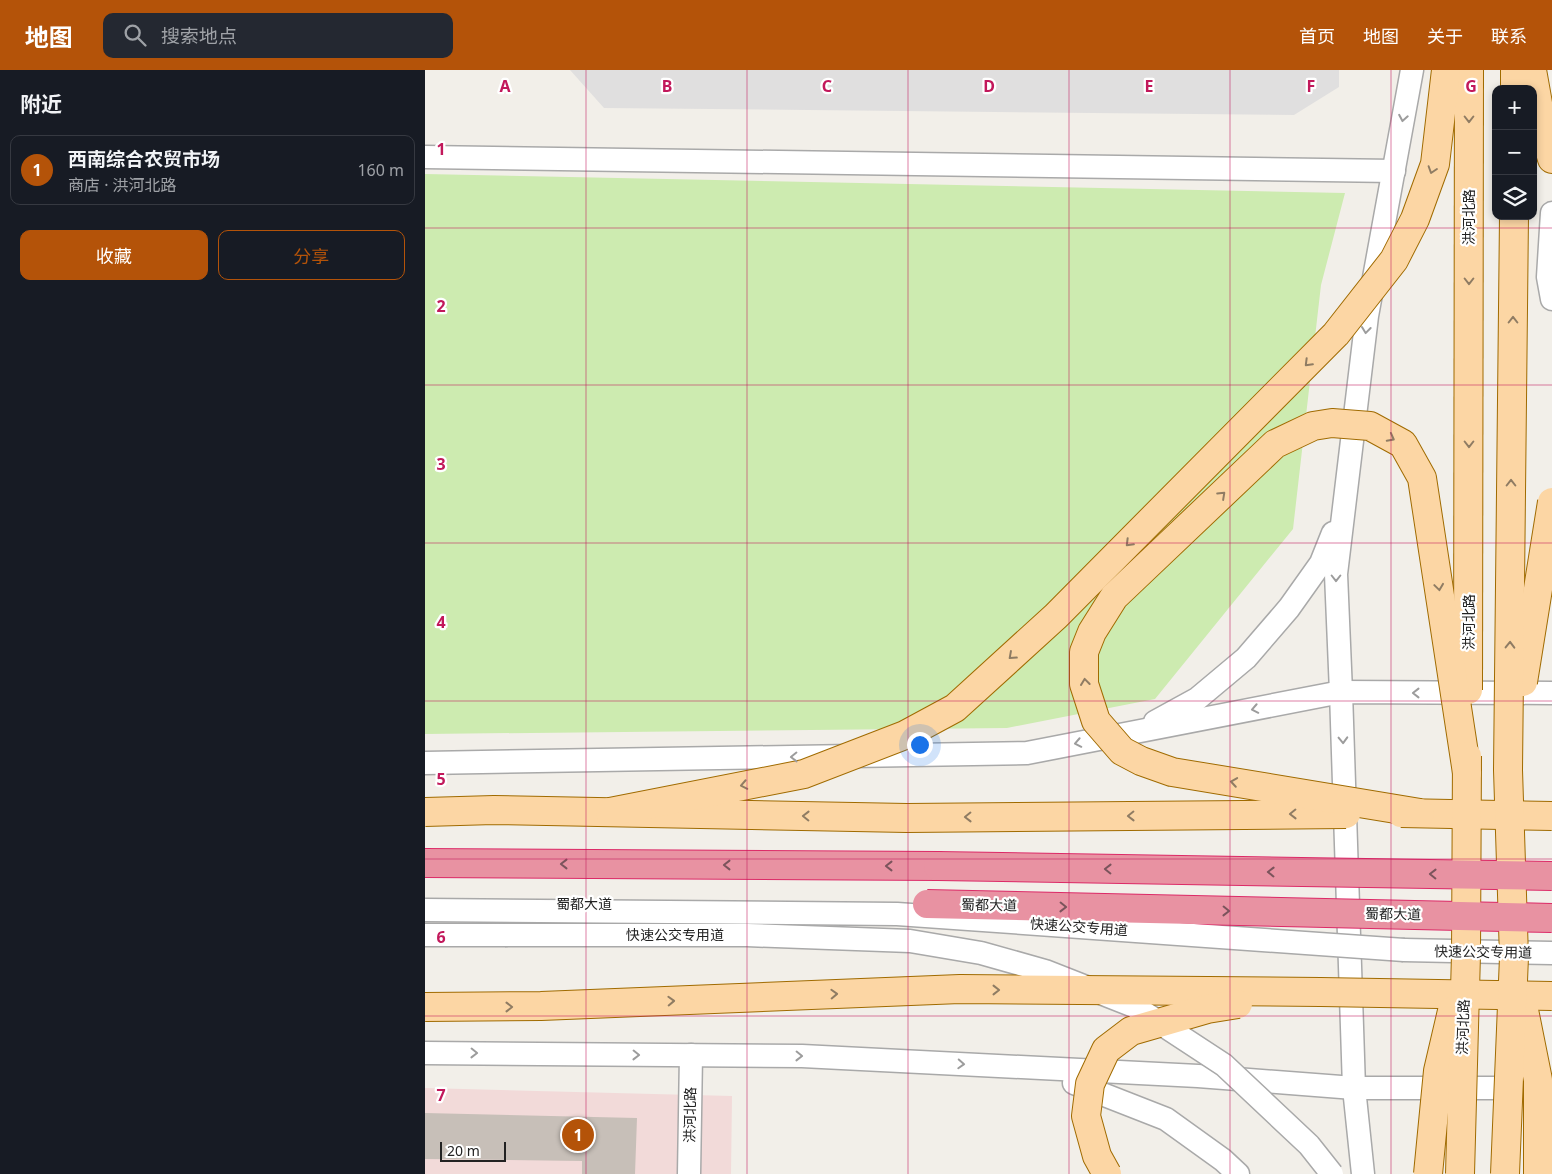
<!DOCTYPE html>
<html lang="zh">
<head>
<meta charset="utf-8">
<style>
  :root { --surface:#171b24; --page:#242831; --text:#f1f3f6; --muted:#9ea1a6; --line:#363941; --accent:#b45309 }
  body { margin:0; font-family:"Noto Sans","Noto Sans SC",sans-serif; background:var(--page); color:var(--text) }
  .controls { position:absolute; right:15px; top:15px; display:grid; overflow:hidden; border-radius:10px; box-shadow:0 2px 8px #0003 }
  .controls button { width:45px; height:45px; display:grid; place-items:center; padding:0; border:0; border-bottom:1px solid var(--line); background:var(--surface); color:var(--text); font:25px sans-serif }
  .scale { position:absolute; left:15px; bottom:12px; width:66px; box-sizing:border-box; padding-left:5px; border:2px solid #222; border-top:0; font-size:14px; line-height:18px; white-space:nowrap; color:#222; -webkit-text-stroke:4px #fff; paint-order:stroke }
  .you { position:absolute; left:494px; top:674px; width:18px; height:18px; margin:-12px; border:4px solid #fff; border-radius:50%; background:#1a73e8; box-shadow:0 0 0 8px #1a73e833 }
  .badge { display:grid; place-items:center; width:32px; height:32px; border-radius:50%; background:var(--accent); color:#fff; font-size:16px; font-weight:700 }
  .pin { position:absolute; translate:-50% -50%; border:2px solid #fff; box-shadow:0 1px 5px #0006 }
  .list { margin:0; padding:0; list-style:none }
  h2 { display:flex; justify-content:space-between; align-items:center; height:65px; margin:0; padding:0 20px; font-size:21px }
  h2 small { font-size:16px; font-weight:400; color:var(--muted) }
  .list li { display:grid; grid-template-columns:32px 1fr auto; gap:15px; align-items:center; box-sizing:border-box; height:70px; margin:0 10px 10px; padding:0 10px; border:1px solid var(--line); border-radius:10px }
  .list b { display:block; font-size:19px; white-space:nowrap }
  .list p { margin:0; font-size:16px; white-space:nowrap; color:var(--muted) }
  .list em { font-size:16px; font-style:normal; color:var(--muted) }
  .actions { display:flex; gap:10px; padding:15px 20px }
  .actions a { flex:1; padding:11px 0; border:1px solid var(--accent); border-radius:10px; text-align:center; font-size:18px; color:var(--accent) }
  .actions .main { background:var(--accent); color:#fff }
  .icon { flex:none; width:28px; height:28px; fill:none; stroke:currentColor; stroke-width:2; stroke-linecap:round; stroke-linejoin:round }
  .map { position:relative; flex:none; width:1127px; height:1104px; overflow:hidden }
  header { display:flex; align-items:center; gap:30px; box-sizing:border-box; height:70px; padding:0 25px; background:var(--accent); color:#fff }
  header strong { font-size:24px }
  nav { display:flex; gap:28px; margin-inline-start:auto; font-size:18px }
  .search { width:350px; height:45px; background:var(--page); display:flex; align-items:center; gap:12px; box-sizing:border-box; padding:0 18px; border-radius:10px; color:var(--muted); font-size:19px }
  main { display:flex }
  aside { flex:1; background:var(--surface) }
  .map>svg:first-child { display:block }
</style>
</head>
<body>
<header>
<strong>地图</strong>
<div class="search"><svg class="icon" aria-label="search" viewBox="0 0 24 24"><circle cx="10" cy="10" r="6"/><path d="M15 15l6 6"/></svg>搜索地点</div>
<nav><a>首页</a><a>地图</a><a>关于</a><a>联系</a></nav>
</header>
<main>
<aside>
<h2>附近<small></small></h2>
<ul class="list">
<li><span class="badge">1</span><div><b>西南综合农贸市场</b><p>商店 · 洪河北路</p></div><em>160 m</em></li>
</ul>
<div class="actions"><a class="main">收藏</a><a>分享</a></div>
</aside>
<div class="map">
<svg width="1127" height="1104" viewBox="0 0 1127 1104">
  <rect width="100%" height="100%" fill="#f2efe9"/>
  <!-- residential -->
  <polygon fill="#e0dfdf" points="145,0 914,0 914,17 869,45 179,38"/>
  <!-- commercial -->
  <polygon fill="#f2dad9" points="0,1018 307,1026 306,1104 0,1104"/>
  <!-- grass -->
  <polygon fill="#cdebb0" points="0,104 920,123 896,215 868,459 730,629 582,658 0,664"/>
  <!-- building -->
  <polygon fill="#c7bfb8" points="0,1043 212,1048 210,1104 157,1104 157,1091 0,1089"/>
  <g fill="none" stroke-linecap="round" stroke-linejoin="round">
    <!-- minor casing -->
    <g stroke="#a9a9a9" stroke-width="25">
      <g id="minor">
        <polyline points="0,87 969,101"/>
        <polyline points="1127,143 1123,207 1127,229"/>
        <polyline points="730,652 772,629 821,588 864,538 896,493 908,463"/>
        <polyline points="0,693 602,683 916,622 1127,623"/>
        <polyline points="0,865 80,865"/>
        <polyline points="979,880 1127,883"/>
        <polyline points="0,983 377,986 773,1006 929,1018 1127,1018"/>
        <polyline points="649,1013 741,1049 798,1090 813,1104"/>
        <polyline points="264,1104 266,985"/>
        <polyline points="938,1104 929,1018 916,622 911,504 942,246 987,0"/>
      </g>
    </g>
    <!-- major casing -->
    <g stroke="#a06b00" stroke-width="30">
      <g id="major">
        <polyline points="1107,0 1117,56 1127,89"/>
        <polyline points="1090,19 1090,0"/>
      </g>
    </g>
    <!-- highway casing -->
    <g stroke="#dc2a67" stroke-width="30">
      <polyline id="highway" points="0,793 513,796"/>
    </g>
    <!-- minor -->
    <use href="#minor" stroke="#fff" stroke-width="22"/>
    <!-- major -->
    <use href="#major" stroke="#fcd6a4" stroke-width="28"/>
    <!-- highway -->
    <use href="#highway" stroke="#e892a2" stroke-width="28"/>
    <!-- minor-bridge casing -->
    <g stroke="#a9a9a9" stroke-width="25" stroke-linecap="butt">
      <g id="minor-bridge">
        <polyline points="0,840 472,844 979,880"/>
        <polyline points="80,865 322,865 485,871 556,883 620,901 709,936 799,995 884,1075 907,1104"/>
      </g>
    </g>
    <!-- major-bridge casing -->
    <g stroke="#a06b00" stroke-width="30" stroke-linecap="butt">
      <g id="major-bridge">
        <polyline points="1098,612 1127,432"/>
        <polyline points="1043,620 1044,0"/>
        <polyline points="0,742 69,740 482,748 921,744"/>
        <polyline points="185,742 379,704 480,665 530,638 631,546 911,264 969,190 990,149 1010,94 1021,0"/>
        <polyline points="976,743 1127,746"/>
        <polyline points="995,743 747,702 716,691 697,681 671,651 659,614 659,582 667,562 689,527 850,374 888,356 907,353 945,356 978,374 997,408 1042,703"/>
        <polyline points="1097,930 1113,1010 1113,1104"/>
        <polyline points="0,937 116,936 535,919 896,922 1127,926"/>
        <polyline points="682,1104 672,1086 661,1046 665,1014 681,980 706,961 782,939 813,934"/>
        <polyline points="1003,1104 1013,1001 1027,941"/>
        <polyline points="1035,1104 1041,884 1042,686"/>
        <polyline points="1080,1104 1089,887 1083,700 1089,146"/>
      </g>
    </g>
    <!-- highway-bridge casing -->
    <g stroke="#dc2a67" stroke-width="30" stroke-linecap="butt">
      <g id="highway-bridge">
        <polyline points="513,796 1127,806"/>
        <polyline points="502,834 1127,848"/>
      </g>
    </g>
    <!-- minor-bridge -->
    <use href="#minor-bridge" stroke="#fff" stroke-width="22"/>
    <!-- major-bridge -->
    <use href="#major-bridge" stroke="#fcd6a4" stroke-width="28"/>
    <!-- highway-bridge -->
    <use href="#highway-bridge" stroke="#e892a2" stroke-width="28"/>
  </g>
  <!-- one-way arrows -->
  <defs><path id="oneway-chevron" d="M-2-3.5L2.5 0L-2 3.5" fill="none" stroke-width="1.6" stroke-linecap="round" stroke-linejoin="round" transform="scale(1.25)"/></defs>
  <g stroke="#9c9c9c">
    <use href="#oneway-chevron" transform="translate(978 48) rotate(100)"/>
    <use href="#oneway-chevron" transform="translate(941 260) rotate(97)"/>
    <use href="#oneway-chevron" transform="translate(911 508) rotate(90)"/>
    <use href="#oneway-chevron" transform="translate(991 623) rotate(-180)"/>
    <use href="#oneway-chevron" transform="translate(830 639) rotate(169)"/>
    <use href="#oneway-chevron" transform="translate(918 670) rotate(88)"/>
    <use href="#oneway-chevron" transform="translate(653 673) rotate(169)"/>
    <use href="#oneway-chevron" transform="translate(369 687) rotate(179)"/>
    <use href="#oneway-chevron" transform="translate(49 983) rotate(1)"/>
    <use href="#oneway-chevron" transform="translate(211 985) rotate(1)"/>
    <use href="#oneway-chevron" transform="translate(374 986) rotate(1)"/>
    <use href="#oneway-chevron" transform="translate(536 994) rotate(3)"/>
  </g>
  <g stroke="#8f7c63">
    <use href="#oneway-chevron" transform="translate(1044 49) rotate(90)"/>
    <use href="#oneway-chevron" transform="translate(1007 100) rotate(108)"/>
    <use href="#oneway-chevron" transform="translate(1044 211) rotate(90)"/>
    <use href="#oneway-chevron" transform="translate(1088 250) rotate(-90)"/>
    <use href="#oneway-chevron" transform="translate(883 293) rotate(135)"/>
    <use href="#oneway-chevron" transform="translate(966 368) rotate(28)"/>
    <use href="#oneway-chevron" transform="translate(1044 374) rotate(90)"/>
    <use href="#oneway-chevron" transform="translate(1086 413) rotate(-90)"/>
    <use href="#oneway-chevron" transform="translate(797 425) rotate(-43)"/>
    <use href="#oneway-chevron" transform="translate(704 473) rotate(135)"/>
    <use href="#oneway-chevron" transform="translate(1014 517) rotate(82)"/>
    <use href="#oneway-chevron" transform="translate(1085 575) rotate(-89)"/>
    <use href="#oneway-chevron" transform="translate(587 586) rotate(138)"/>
    <use href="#oneway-chevron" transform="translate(660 612) rotate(-97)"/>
    <use href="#oneway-chevron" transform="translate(809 712) rotate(-171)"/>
    <use href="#oneway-chevron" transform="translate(319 715) rotate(169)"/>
    <use href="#oneway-chevron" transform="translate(868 744) rotate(179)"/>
    <use href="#oneway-chevron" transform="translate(381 746) rotate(-179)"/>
    <use href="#oneway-chevron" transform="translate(706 746) rotate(179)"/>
    <use href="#oneway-chevron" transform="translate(543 747) rotate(179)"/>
    <use href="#oneway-chevron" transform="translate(571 920)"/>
    <use href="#oneway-chevron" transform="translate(409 924) rotate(-2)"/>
    <use href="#oneway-chevron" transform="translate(246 931) rotate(-2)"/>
    <use href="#oneway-chevron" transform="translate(84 937)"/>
  </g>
  <g stroke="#7b545c">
    <use href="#oneway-chevron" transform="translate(139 794) rotate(-180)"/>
    <use href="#oneway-chevron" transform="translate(302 795) rotate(-180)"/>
    <use href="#oneway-chevron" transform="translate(464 796) rotate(-180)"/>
    <use href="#oneway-chevron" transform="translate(683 799) rotate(-179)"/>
    <use href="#oneway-chevron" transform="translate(846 802) rotate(-179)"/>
    <use href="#oneway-chevron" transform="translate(1008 804) rotate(-179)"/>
    <use href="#oneway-chevron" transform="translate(638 837) rotate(1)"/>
    <use href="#oneway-chevron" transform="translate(801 841) rotate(1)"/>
  </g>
  <!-- grid -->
  <path fill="none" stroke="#c2185b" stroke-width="1" stroke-opacity="0.55" d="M161,0V1104M322,0V1104M483,0V1104M644,0V1104M805,0V1104M966,0V1104M0,158H1127M0,315H1127M0,473H1127M0,631H1127M0,789H1127M0,946H1127"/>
  <g text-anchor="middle" stroke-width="4.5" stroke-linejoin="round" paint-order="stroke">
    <!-- street labels -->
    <g font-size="14" fill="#222" stroke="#fff">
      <text transform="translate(1044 147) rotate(-90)" y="5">洪河北路</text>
      <text transform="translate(1044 552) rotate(-90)" y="5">洪河北路</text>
      <text x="159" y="839">蜀都大道</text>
      <text transform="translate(564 835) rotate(1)" y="5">蜀都大道</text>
      <text transform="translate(968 844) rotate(1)" y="5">蜀都大道</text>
      <text transform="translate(654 857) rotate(4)" y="5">快速公交专用道</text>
      <text x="250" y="870">快速公交专用道</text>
      <text transform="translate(1058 882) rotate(1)" y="5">快速公交专用道</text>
      <text transform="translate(1038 957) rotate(-88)" y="5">洪河北路</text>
      <text transform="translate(265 1045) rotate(-89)" y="5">洪河北路</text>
    </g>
  </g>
  <g font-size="16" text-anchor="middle" font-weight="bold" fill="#c2185b" stroke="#fff" stroke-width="4.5" stroke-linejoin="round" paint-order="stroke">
    <text x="80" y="22">A</text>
    <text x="242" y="22">B</text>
    <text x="402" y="22">C</text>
    <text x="564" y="22">D</text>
    <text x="724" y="22">E</text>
    <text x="886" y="22">F</text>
    <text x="1046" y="22">G</text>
    <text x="16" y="85">1</text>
    <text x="16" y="242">2</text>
    <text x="16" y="400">3</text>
    <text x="16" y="558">4</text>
    <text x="16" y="715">5</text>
    <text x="16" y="873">6</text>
    <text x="16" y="1031">7</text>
  </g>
</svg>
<div class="controls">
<button>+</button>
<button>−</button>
<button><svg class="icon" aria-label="layers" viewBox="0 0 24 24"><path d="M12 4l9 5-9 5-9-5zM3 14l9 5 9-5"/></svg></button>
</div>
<div class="scale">20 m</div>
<div class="you"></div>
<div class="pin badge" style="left:153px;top:1065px">1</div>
</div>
</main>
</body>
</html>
